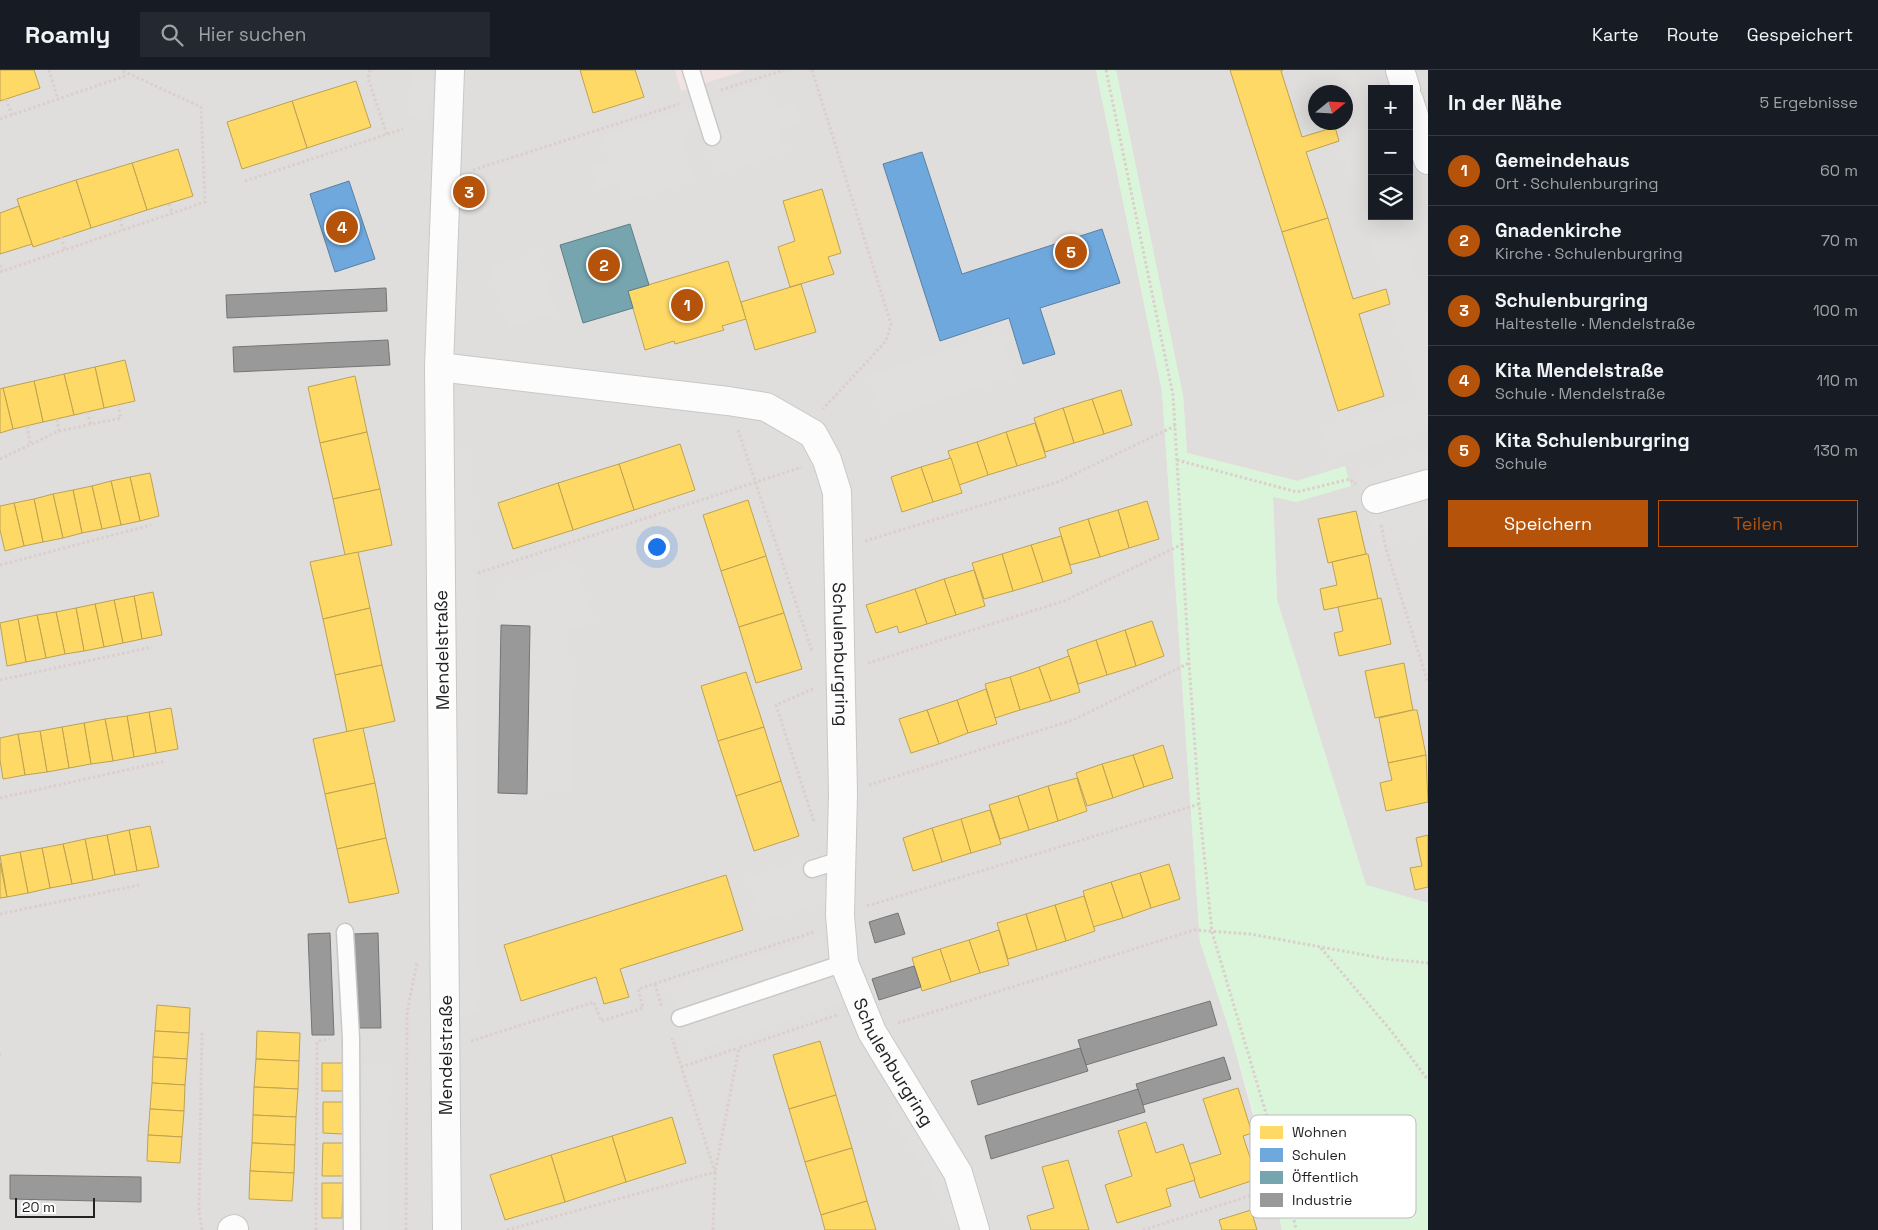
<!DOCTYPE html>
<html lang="de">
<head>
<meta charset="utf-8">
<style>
  :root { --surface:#171b24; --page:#242831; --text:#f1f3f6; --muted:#9ea1a6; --line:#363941; --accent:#b45309 }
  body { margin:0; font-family:"Space Grotesk",sans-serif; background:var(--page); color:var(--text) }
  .controls { position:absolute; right:15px; top:15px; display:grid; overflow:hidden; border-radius:0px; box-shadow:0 5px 20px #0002 }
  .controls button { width:45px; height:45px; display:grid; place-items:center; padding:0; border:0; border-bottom:1px solid var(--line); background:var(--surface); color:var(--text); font:25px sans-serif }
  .compass { position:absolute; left:1308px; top:15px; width:45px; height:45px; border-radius:50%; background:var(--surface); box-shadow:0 5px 20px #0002; rotate:72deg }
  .scale { position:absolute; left:15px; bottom:12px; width:80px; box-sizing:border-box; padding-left:5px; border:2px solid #222; border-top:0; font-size:14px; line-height:18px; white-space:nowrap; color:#222; -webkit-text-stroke:4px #fff; paint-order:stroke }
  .you { position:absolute; left:656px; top:476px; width:18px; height:18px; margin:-12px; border:4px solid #fff; border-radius:50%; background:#1a73e8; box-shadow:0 0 0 8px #1a73e833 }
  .badge { display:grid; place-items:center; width:32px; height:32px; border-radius:50%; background:var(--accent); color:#fff; font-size:16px; font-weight:700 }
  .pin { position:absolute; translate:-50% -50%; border:2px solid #fff; box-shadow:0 1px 5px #0006 }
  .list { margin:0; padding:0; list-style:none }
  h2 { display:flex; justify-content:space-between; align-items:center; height:65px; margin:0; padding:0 20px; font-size:21px }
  h2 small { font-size:16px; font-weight:400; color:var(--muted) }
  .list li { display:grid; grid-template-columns:32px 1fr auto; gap:15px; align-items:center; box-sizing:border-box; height:70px; padding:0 20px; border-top:1px solid var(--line) }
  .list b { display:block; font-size:19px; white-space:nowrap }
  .list p { margin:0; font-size:16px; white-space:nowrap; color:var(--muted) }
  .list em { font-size:16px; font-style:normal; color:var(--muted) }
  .actions { display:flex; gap:10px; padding:15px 20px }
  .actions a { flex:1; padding:11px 0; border:1px solid var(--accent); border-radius:0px; text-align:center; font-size:18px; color:var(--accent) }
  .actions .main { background:var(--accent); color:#fff }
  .icon { flex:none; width:28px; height:28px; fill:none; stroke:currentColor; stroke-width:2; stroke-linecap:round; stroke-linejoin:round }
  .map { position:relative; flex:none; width:1428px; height:1160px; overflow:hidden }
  header { display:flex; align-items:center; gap:30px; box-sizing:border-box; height:70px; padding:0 25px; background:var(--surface); border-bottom:1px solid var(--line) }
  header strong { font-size:24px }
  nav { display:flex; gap:28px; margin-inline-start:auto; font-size:18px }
  .search { width:350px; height:45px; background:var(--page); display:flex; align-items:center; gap:12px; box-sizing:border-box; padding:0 18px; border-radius:0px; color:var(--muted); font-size:19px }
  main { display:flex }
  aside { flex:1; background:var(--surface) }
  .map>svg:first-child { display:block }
</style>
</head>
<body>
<header>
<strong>Roamly</strong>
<div class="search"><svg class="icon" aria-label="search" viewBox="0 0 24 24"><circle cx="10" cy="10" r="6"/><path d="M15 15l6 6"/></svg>Hier suchen</div>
<nav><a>Karte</a><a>Route</a><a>Gespeichert</a></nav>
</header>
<main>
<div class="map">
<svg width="1428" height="1160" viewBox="0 0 1428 1160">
  <rect width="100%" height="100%" fill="#f0eeeb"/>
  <!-- residential -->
  <g fill="#dfdedc" fill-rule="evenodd">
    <polygon points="0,0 1096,0 1162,321 1200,872 1228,954 1275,1125 1282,1160 0,1160"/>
    <path d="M1116,0H1428V833L1366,815L1277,530L1273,427L1345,397L1297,411L1187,383L1183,326ZM1372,19H1409V146H1372ZM1316,22H1346V52H1316Z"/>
  </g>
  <!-- commercial -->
  <polygon fill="#f1e3e1" points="675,0 746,0 681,21"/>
  <!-- park -->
  <path fill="#daf5da" d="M1096,0H1116L1183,326L1187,383L1297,411L1345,396L1351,416L1296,432L1273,427L1277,530L1366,815L1428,833V1160H1282C1263,1063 1232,966 1200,872L1162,321Z"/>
  <!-- parking -->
  <g fill="#e0dfde">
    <polygon points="411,0 433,0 429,52 408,44"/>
    <polygon points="1317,0 1353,0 1372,61 1372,146 1398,146 1428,243 1428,358 1331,388 1321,358 1419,328 1333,53 1346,52 1346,22 1324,22"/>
    <polygon points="764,14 773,39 795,33 801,53 779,61 786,82 716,104 701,58 696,56 690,58 684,67 684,78 693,111 623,132 617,113 599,118 592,96 610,90 603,66"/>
    <polygon points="538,183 556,243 508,258 490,197"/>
    <polygon points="1000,263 1014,306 884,349 869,306"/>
    <polygon points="450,374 472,386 479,941 457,949"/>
    <polygon points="1428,380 1428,463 1379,478 1355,403"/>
    <polygon points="574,493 594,551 568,561 573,721 527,724 530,556 501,555 503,515"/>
    <polygon points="817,786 830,830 762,851 749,807"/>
    <polygon points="821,865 844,931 692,982 670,916"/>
    <polygon points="362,994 385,994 388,1160 364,1160"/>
    <polygon points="912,1026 970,1160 942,1145 928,1103 888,1043"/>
  </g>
  <!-- homes -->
  <g fill="#ffd966" stroke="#bda252">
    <polygon points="0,0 34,0 40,18 0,31"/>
    <polygon points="580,0 635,0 644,27 593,43"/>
    <polygon points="1230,0 1283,0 1281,1 1302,67 1335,57 1339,71 1306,82 1328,148 1282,162"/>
    <polygon points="356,11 371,57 307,78 292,31"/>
    <polygon points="292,31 307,78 242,99 227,52"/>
    <polygon points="178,79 193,126 147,140 132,93"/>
    <polygon points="132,93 147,140 91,158 76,110"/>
    <polygon points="76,110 91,158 33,177 17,129"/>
    <polygon points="822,119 841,183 828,187 834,204 790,217 778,177 795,171 783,131"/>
    <polygon points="19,136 32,174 0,184 0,143"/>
    <polygon points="1328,148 1353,229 1386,219 1390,234 1359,244 1384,326 1338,341 1282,162"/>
    <polygon points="728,191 746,249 722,256 724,260 675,274 674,271 645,280 628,221"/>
    <polygon points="801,214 816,262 755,280 741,232"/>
    <polygon points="125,290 135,331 104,338 95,297"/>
    <polygon points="95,297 104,338 74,345 64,304"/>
    <polygon points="64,304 74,345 43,352 34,311"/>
    <polygon points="355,306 367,362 320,373 308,317"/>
    <polygon points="34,311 43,352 13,359 3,318"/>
    <polygon points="3,318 13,359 0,363 0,319"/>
    <polygon points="1121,320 1132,355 1104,364 1092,329"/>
    <polygon points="1092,329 1104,364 1074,373 1063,338"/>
    <polygon points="1063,338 1074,373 1045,382 1034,348"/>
    <polygon points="1035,353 1046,387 1017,396 1006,362"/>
    <polygon points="367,362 380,419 333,429 320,373"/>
    <polygon points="1006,362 1017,396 988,405 977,372"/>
    <polygon points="977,372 988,405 959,415 948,381"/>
    <polygon points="680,374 695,420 634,440 619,394"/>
    <polygon points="951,388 962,423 933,432 921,397"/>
    <polygon points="619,394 634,440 573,460 558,413"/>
    <polygon points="921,397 933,432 902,442 891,407"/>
    <polygon points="150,403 159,446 140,451 130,407"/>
    <polygon points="130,407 140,451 121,455 111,411"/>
    <polygon points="111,411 121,455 102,459 92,416"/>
    <polygon points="558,413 573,460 513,479 498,433"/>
    <polygon points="92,416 102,459 82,463 73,420"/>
    <polygon points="380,419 392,475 345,485 333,429"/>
    <polygon points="73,420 82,463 63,468 53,424"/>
    <polygon points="53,424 63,468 43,472 34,429"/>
    <polygon points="34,429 43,472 24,476 14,433"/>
    <polygon points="748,430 766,486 721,501 703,445"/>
    <polygon points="1147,431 1159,469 1129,478 1118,440"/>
    <polygon points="14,433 24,476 5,481 0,460 0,436"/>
    <polygon points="1118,440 1129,478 1100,487 1088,449"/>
    <polygon points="1356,441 1366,484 1328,493 1318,449"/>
    <polygon points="1088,449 1100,487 1070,495 1059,458"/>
    <polygon points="1061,466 1072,503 1043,512 1031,475"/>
    <polygon points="1031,475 1043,512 1013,521 1002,484"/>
    <polygon points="358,482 370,538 323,549 310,492"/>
    <polygon points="1002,484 1013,521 984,529 972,493"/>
    <polygon points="1366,484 1368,484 1378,529 1324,540 1320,519 1337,515 1332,492"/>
    <polygon points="766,486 784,543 739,557 721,501"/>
    <polygon points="974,500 985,536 956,545 944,509"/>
    <polygon points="944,509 956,545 927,554 915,519"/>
    <polygon points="915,519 927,554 899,563 897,556 876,563 866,535"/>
    <polygon points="153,522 162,565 142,569 134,526"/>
    <polygon points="134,526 142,569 123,573 114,530"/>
    <polygon points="1381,528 1391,574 1339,586 1334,563 1343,561 1338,537"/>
    <polygon points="114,530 123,573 104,577 95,534"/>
    <polygon points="95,534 104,577 84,581 76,538"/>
    <polygon points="76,538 84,581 65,584 56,542"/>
    <polygon points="370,538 382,595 335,605 323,549"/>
    <polygon points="56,542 65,584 46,588 37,545"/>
    <polygon points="784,543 802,599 756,613 739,557"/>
    <polygon points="37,545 46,588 26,592 18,549"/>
    <polygon points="18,549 26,592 7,596 0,553"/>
    <polygon points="1152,551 1164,586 1136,596 1125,560"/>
    <polygon points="1125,560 1136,596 1107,605 1096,570"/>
    <polygon points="1096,570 1107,605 1078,614 1067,580"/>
    <polygon points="1069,586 1080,622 1051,631 1039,597"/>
    <polygon points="1404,593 1413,640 1375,648 1365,601"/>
    <polygon points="382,595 395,651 347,662 335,605"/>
    <polygon points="1039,597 1051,631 1020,640 1010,607"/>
    <polygon points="746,602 764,657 718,671 701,616"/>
    <polygon points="1010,607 1020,640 995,648 985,614"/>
    <polygon points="986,619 997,654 968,663 957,630"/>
    <polygon points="957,630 968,663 939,674 927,640"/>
    <polygon points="171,638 178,679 156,683 149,642"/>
    <polygon points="927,640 939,674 911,683 899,649"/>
    <polygon points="1413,640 1417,640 1426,685 1388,693 1379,648"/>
    <polygon points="149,642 156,683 134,687 127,646"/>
    <polygon points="127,646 134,687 113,691 105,649"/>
    <polygon points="105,649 113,691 91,694 84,653"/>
    <polygon points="84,653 91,694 69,698 62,657"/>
    <polygon points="62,657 69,698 47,702 40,661"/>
    <polygon points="764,657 781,711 736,726 718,671"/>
    <polygon points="363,658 375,713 325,724 313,669"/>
    <polygon points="40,661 47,702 25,705 18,664"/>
    <polygon points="18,664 25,705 3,709 0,690 0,668"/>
    <polygon points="1163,675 1173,708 1144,717 1133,685"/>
    <polygon points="1133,685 1144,717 1113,728 1102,694"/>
    <polygon points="1426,685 1428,732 1386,741 1380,713 1392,710 1388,693"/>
    <polygon points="1102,694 1113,728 1087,736 1076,703"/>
    <polygon points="1077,708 1087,741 1058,751 1048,716"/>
    <polygon points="781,711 799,766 754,781 736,726"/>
    <polygon points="375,713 386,768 337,779 325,724"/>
    <polygon points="1048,716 1058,751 1029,760 1018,726"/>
    <polygon points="1018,726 1029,760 1000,769 989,735"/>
    <polygon points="990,740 1001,774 971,783 961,749"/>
    <polygon points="961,749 971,783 942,792 932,758"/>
    <polygon points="150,756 159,797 137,801 129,760"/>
    <polygon points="932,758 942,792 913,801 903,768"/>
    <polygon points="129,760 137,801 115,805 107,765"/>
    <polygon points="107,765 115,805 93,810 85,769"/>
    <polygon points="1428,765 1428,817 1415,820 1410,798 1422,796 1416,768"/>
    <polygon points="386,768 399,823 349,833 337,779"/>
    <polygon points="85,769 93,810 72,814 63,774"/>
    <polygon points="63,774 72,814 50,818 42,778"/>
    <polygon points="42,778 50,818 28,823 20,782"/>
    <polygon points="20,782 28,823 7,827 0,786"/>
    <polygon points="0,793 7,827 0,828"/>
    <polygon points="1169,794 1180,829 1151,838 1140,803"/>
    <polygon points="1140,803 1151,838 1123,848 1111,812"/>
    <polygon points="726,805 743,860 620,899 629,927 604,934 596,907 521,931 504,875"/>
    <polygon points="1111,812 1123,848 1093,857 1083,821"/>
    <polygon points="1084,826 1095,861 1066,871 1055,835"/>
    <polygon points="1055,835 1066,871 1037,880 1026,844"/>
    <polygon points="1026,844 1037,880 1008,889 997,853"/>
    <polygon points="999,860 1009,895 980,903 969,870"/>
    <polygon points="969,870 980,903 951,912 940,879"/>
    <polygon points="940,879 951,912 922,921 912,888"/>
    <polygon points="157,935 190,938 189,963 155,961"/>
    <polygon points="155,961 189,963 187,989 153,987"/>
    <polygon points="257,961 300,963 299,991 256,989"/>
    <polygon points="820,971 836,1025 789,1039 773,985"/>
    <polygon points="153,987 187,989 185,1015 152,1013"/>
    <polygon points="256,989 299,991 298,1019 254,1017"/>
    <rect x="322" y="993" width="21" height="28"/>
    <polygon points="152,1013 185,1015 184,1041 150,1039"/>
    <polygon points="254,1017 298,1019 296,1047 253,1045"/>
    <polygon points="1238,1018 1252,1063 1243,1066 1257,1109 1200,1128 1189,1094 1221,1084 1203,1029"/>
    <polygon points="836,1025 852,1078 805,1092 789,1039"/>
    <polygon points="323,1032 344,1032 343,1064 323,1063"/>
    <polygon points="150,1039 184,1041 182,1067 148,1065"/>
    <polygon points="253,1045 296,1047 295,1075 252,1073"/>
    <polygon points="672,1047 686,1093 626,1112 612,1066"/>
    <polygon points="1146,1052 1156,1083 1183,1074 1195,1110 1166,1119 1171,1136 1117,1153 1105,1115 1132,1106 1118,1061"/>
    <polygon points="148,1065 182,1067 180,1093 147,1091"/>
    <polygon points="612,1066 626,1112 565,1132 551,1085"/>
    <polygon points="252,1073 295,1075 294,1103 250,1101"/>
    <polygon points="323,1073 343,1073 343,1106 322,1106"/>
    <polygon points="852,1078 867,1131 821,1145 805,1092"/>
    <polygon points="551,1085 565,1132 505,1150 490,1105"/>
    <polygon points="1068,1090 1089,1160 1031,1160 1027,1146 1054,1138 1042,1097"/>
    <polygon points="250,1101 294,1103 292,1131 249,1129"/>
    <polygon points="322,1113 343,1113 342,1148 322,1148"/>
    <polygon points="867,1131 876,1160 825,1160 821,1145"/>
    <polygon points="1251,1140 1257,1160 1222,1160 1219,1150"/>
  </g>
  <!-- schools -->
  <g fill="#6fa8dc" stroke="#5880a4">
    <polygon points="922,82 962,204 1102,159 1120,213 1040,238 1055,284 1023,294 1009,248 940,271 883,94"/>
    <polygon points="349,111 375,189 335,202 310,124"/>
  </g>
  <!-- public -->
  <polygon fill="#76a5af" stroke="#5d7e85" points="630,154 649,215 628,221 633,238 583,253 560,175"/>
  <!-- industry -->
  <g fill="#999" stroke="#757575">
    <polygon points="386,218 387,241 227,248 226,225"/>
    <polygon points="388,270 390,295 234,302 233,277"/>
    <polygon points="501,555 530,556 527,724 498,723"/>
    <polygon points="898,843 905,864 875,873 869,852"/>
    <polygon points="330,863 334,965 312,965 308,864"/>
    <polygon points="378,863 381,958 357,958 354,864"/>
    <polygon points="914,896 921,917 879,930 872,909"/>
    <polygon points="1210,931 1217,955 1086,995 1078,970"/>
    <polygon points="1080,978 1088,1001 978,1035 971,1011"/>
    <polygon points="1224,987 1231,1009 1143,1035 1136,1014"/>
    <polygon points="1138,1019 1145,1042 991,1089 985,1066"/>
    <polygon points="10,1105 141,1107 141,1132 10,1129"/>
  </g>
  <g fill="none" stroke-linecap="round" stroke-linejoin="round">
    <!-- service casing -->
    <g stroke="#c9c8c7" stroke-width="19">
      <g id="service">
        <polyline points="691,0 712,67"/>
        <polyline points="812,799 841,790"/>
        <polyline points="345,862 351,968 352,1160"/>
        <polyline points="680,948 844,893"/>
      </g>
    </g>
    <!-- minor casing -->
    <g stroke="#c9c8c7" stroke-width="30">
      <g id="minor">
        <polyline points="1400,0 1406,19"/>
        <polyline points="1409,30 1428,90"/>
        <path id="s1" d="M439,297L728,331L766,337L813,364L827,390L837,422L843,724L840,845L844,893L872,962L958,1103L975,1160"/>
        <polyline points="1376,429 1428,414"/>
        <polyline points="232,1160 234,1159"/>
        <polyline points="447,1160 439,297 450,0"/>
      </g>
    </g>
    <!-- path -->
    <g stroke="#dccecd" stroke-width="3" stroke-dasharray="2.5 2.5" stroke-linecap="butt">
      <polyline points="49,0 58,29"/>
      <polyline points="370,0 368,8 387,65"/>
      <polyline points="812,0 891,254 886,271 823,339"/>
      <polyline points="1106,0 1173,325 1189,593 1199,734 1212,862 1287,1114 1296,1160"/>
      <polyline points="721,20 784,0"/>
      <polyline points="6,29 12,45"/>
      <polyline points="0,49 128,5"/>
      <polyline points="473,100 679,34"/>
      <polyline points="245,111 403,59"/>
      <polyline points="169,134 172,143"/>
      <polyline points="120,149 123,160"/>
      <polyline points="61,167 65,180"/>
      <polyline points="0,195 2,202"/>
      <polyline points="0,202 205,132 201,37 121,0"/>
      <polyline points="87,342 91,355"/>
      <polyline points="57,349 59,361"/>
      <polyline points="27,356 30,373"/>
      <polyline points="738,360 812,581"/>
      <polyline points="0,389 59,361 121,348 118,335"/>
      <polyline points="1177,390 1297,422 1350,409 1356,414"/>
      <polyline points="1381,455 1386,479 1428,613"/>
      <polyline points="865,471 1058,412 1175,356"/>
      <polyline points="0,495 151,455"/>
      <polyline points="478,503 802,397"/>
      <polyline points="868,593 1064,531 1183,474"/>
      <polyline points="0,610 152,577"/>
      <polyline points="813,619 776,635 814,752"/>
      <polyline points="869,715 1073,650 1189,593"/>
      <polyline points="0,728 166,691"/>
      <polyline points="867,836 1199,734"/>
      <polyline points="0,844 139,815"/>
      <polyline points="1321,878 1392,962 1428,1010"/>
      <polyline points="655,914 662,938"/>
      <polyline points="898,953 1194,860 1250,864 1387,889 1428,893"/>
      <polyline points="471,971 594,932 601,951 643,938 638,919 814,862"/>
      <polyline points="0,983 0,986"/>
      <polyline points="681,997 738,978"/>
      <polyline points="202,1160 199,1141 202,962"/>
      <polyline points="316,1160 317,974 318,971 330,969"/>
      <polyline points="406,1160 407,942 417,893"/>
      <polyline points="507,1160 715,1102 672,968"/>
      <polyline points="713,1160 715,1102 739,978 837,945"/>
      <polyline points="1143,1160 1287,1114"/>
    </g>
    <!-- service -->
    <use href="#service" stroke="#fdfcfc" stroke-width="16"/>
    <!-- minor -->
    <use href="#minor" stroke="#fdfcfc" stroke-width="28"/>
  </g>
  <g text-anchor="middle" stroke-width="5" stroke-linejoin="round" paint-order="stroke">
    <!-- street labels -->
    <g font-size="18" fill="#222" stroke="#fff">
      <text transform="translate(442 580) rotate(-91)" y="6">Mendelstraße</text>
      <text dy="6" stroke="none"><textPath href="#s1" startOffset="609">Schulenburgring</textPath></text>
      <text transform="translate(446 985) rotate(-90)" y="6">Mendelstraße</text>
      <text dy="6" stroke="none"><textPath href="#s1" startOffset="1029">Schulenburgring</textPath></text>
    </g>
  </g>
  <!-- legend -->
  <rect x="1250" y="1045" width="166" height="103" rx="8" fill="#fff" stroke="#bdbdbd" stroke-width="1"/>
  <rect x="1260" y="1056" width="23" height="13" fill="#ffd966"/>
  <rect x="1260" y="1078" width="23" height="14" fill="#6fa8dc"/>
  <rect x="1260" y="1101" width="23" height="13" fill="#76a5af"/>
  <rect x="1260" y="1123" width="23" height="14" fill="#999"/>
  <g font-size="14" fill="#222">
    <text x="1292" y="1067">Wohnen</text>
    <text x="1292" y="1090">Schulen</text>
    <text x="1292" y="1112">Öffentlich</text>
    <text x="1292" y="1135">Industrie</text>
  </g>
</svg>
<div class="controls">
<button>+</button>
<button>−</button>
<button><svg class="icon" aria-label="layers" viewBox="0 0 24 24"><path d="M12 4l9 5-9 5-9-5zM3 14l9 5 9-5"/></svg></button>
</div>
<svg class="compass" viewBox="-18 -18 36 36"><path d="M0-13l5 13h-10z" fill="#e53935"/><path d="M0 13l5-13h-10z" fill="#9ea1a6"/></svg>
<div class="scale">20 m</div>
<div class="you"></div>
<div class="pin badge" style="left:687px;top:235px">1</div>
<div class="pin badge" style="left:604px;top:195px">2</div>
<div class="pin badge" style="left:469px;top:122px">3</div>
<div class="pin badge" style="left:342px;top:157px">4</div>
<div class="pin badge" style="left:1071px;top:182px">5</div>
</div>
<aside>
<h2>In der Nähe<small>5 Ergebnisse</small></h2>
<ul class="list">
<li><span class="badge">1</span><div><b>Gemeindehaus</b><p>Ort · Schulenburgring</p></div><em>60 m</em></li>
<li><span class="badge">2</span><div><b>Gnadenkirche</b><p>Kirche · Schulenburgring</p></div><em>70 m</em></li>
<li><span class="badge">3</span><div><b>Schulenburgring</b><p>Haltestelle · Mendelstraße</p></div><em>100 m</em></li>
<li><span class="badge">4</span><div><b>Kita Mendelstraße</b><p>Schule · Mendelstraße</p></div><em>110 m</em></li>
<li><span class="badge">5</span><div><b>Kita Schulenburgring</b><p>Schule</p></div><em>130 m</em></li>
</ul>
<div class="actions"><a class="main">Speichern</a><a>Teilen</a></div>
</aside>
</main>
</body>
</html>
